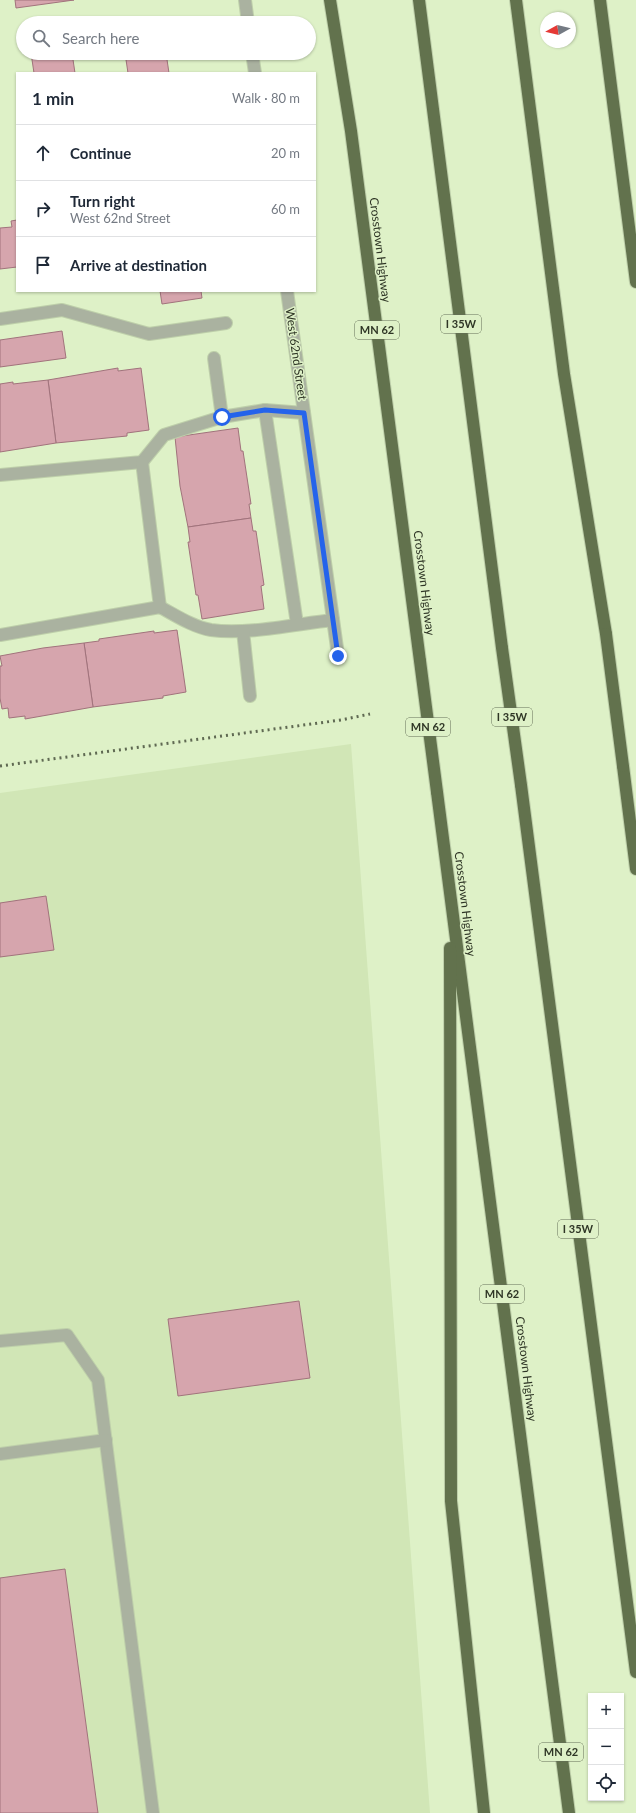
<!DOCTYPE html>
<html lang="en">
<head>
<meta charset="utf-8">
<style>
  :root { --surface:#fff; --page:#f2f2f3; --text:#1f2937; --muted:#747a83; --line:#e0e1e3 }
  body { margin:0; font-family:Lato,sans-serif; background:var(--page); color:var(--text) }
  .controls { position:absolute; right:12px; bottom:12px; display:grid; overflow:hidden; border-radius:0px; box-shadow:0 1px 3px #0004 }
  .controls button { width:36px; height:36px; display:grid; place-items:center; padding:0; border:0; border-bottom:1px solid var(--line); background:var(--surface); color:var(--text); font:20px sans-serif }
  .compass { position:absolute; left:540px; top:12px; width:36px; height:36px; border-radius:50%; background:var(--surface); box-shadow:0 1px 3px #0004; rotate:262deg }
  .stop { position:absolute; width:12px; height:12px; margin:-9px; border:3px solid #2563eb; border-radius:50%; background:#fff }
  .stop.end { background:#2563eb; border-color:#fff; box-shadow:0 1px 4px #0008 }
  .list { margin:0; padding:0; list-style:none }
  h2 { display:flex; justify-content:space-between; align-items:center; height:52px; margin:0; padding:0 16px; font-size:17px }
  h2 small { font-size:13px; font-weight:400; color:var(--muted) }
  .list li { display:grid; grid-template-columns:26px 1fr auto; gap:12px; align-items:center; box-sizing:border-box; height:56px; padding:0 16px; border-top:1px solid var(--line) }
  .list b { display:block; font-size:15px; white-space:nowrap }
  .list p { margin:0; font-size:13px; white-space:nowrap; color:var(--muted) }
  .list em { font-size:13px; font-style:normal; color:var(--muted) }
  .icon { flex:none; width:22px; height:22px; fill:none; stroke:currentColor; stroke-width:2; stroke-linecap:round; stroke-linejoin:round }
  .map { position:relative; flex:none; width:636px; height:1813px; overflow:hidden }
  .search { position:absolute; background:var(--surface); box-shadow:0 1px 3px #0004; left:16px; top:16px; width:300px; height:44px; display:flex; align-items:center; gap:10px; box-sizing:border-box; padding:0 14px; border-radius:22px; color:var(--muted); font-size:15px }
  .panel { position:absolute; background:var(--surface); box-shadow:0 1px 3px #0004; left:16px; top:72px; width:300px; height:220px; border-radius:0px }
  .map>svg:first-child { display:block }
</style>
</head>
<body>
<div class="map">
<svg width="636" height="1813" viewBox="0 0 636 1813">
  <rect width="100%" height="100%" fill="#def1c7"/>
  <!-- built -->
  <polygon fill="#d1e6b6" points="351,744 430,1813 0,1813 0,793"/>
  <!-- building -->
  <g fill="#d6a5ad" stroke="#a1737c">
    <polygon points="15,0 74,0 16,8"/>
    <polygon points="31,53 72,53 75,73 34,73"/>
    <polygon points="125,53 166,53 169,73 128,73"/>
    <polygon points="17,220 17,267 0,269 0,228 12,227 11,221"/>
    <polygon points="160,291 201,291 202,298 162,304"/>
    <polygon points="62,331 66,358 0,367 0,340"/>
    <polygon points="118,368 118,371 141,368 149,430 127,433 127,436 56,443 48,380"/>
    <polygon points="48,380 56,443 0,452 0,384 13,382 13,384"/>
    <polygon points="238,428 241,451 243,451 251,504 249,504 251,518 188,527 180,486 175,437"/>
    <polygon points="251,518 253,531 256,531 264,585 261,586 264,609 202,619 198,595 196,595 188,542 190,542 188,527"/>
    <polygon points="177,630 186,692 163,696 163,698 93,707 84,643 99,641 99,639 154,631 154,633"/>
    <polygon points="84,643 93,707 25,719 25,716 9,718 8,708 2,709 0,698 0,666 2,666 0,656 43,648"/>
    <polygon points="46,896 54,950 0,957 0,903"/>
    <polygon points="299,1301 310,1378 178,1396 168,1319"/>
    <polygon points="65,1569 98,1813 0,1813 0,1578"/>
  </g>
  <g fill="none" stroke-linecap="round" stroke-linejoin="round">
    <!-- service casing -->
    <g stroke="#becfaa" stroke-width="14">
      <g id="service">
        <polyline points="214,358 222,417"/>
        <polyline points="265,410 297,624"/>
        <polyline points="0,475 142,462 164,435 222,417 265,410 304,413"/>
        <path d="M160,607C175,615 193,627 211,630C247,635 296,624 333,620"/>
        <polyline points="243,631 250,696"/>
        <polyline points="0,635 160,607 142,462"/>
        <polyline points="0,1341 67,1335 98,1380 153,1813"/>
        <polyline points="0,1454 106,1440"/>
      </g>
    </g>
    <!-- minor casing -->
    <g stroke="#becfaa" stroke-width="14">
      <g id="minor">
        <polyline points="245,0 248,23"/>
        <polyline points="252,53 255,73"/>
        <polyline points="287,291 338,655"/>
        <polyline points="0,319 62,310 149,334 226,323"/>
      </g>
    </g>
    <!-- motorway casing -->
    <g stroke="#becfaa" stroke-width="14">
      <g id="motorway">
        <polyline points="330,0 351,131 420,661"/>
        <polyline points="419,0 502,648"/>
        <polyline points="516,0 564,374 606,634"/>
        <polyline points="600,0 636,282"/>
        <polyline points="623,766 636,869"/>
        <polyline points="521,785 636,1672"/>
        <polyline points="437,792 569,1813"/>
        <polyline points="450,948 451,1501 484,1813"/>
      </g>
    </g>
    <!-- service -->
    <use href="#service" stroke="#aab2a0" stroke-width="12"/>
    <!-- minor -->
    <use href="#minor" stroke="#aab2a0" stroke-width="12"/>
    <!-- motorway -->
    <use href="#motorway" stroke="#62724d" stroke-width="12"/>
    <!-- rail -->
    <polyline stroke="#5f6952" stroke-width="3" stroke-dasharray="2 4" stroke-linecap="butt" points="0,766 341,720 370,714"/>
    <!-- motorway-bridge casing -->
    <g stroke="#becfaa" stroke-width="14" stroke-linecap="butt">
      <g id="motorway-bridge">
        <polyline points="606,634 623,766"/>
        <polyline points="502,648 521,785"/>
        <polyline points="420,661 437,792"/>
      </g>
    </g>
    <!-- motorway-bridge -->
    <use href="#motorway-bridge" stroke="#62724d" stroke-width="12"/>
  </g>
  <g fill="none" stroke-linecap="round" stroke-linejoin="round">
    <!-- route -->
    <polyline stroke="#2563eb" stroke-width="5" points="222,417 265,410 304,413 338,656"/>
  </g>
  <g text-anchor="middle" stroke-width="3" stroke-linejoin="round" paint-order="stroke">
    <!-- shield labels -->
    <g fill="#def1c7" stroke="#636d56" stroke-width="1">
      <rect x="441" y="315" width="40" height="18" rx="3"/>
      <rect x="355" y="321" width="44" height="18" rx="3"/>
      <rect x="492" y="708" width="40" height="18" rx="3"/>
      <rect x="406" y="718" width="44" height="18" rx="3"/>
      <rect x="558" y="1220" width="40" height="18" rx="3"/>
      <rect x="480" y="1285" width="44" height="18" rx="3"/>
      <rect x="539" y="1743" width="44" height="18" rx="3"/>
    </g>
    <g font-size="11" font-weight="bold" fill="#2e3525">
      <text x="461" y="328">I 35W</text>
      <text x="377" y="334">MN 62</text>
      <text x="512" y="721">I 35W</text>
      <text x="428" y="731">MN 62</text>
      <text x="578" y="1233">I 35W</text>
      <text x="502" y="1298">MN 62</text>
      <text x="561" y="1756">MN 62</text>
    </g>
    <!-- street labels -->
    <g font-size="12" fill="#2e3525" stroke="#def1c7">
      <text transform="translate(380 250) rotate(83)" y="4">Crosstown Highway</text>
      <text transform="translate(296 354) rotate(82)" y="4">West 62nd Street</text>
      <text transform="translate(424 583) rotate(83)" y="4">Crosstown Highway</text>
      <text transform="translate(465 904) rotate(83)" y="4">Crosstown Highway</text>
      <text transform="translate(526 1369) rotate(83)" y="4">Crosstown Highway</text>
    </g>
  </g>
</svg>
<div class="controls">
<button>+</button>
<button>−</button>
<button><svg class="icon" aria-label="locate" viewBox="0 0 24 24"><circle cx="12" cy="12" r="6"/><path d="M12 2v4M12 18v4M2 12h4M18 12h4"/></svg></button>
</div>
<svg class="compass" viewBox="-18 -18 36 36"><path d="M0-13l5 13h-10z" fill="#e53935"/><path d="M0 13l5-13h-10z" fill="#747a83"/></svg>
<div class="stop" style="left:222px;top:417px"></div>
<div class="stop end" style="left:338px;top:656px"></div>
<div class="search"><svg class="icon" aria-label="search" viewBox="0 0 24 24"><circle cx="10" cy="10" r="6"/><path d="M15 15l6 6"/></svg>Search here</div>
<section class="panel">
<h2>1 min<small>Walk · 80 m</small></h2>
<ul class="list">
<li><svg class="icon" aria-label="ahead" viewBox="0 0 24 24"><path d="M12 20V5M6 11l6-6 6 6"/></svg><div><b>Continue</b></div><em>20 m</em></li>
<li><svg class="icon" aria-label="right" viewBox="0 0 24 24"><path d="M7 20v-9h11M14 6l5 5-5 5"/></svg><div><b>Turn right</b><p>West 62nd Street</p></div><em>60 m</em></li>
<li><svg class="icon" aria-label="arrive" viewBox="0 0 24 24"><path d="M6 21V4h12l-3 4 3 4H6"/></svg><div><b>Arrive at destination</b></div></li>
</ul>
</section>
</div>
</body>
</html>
